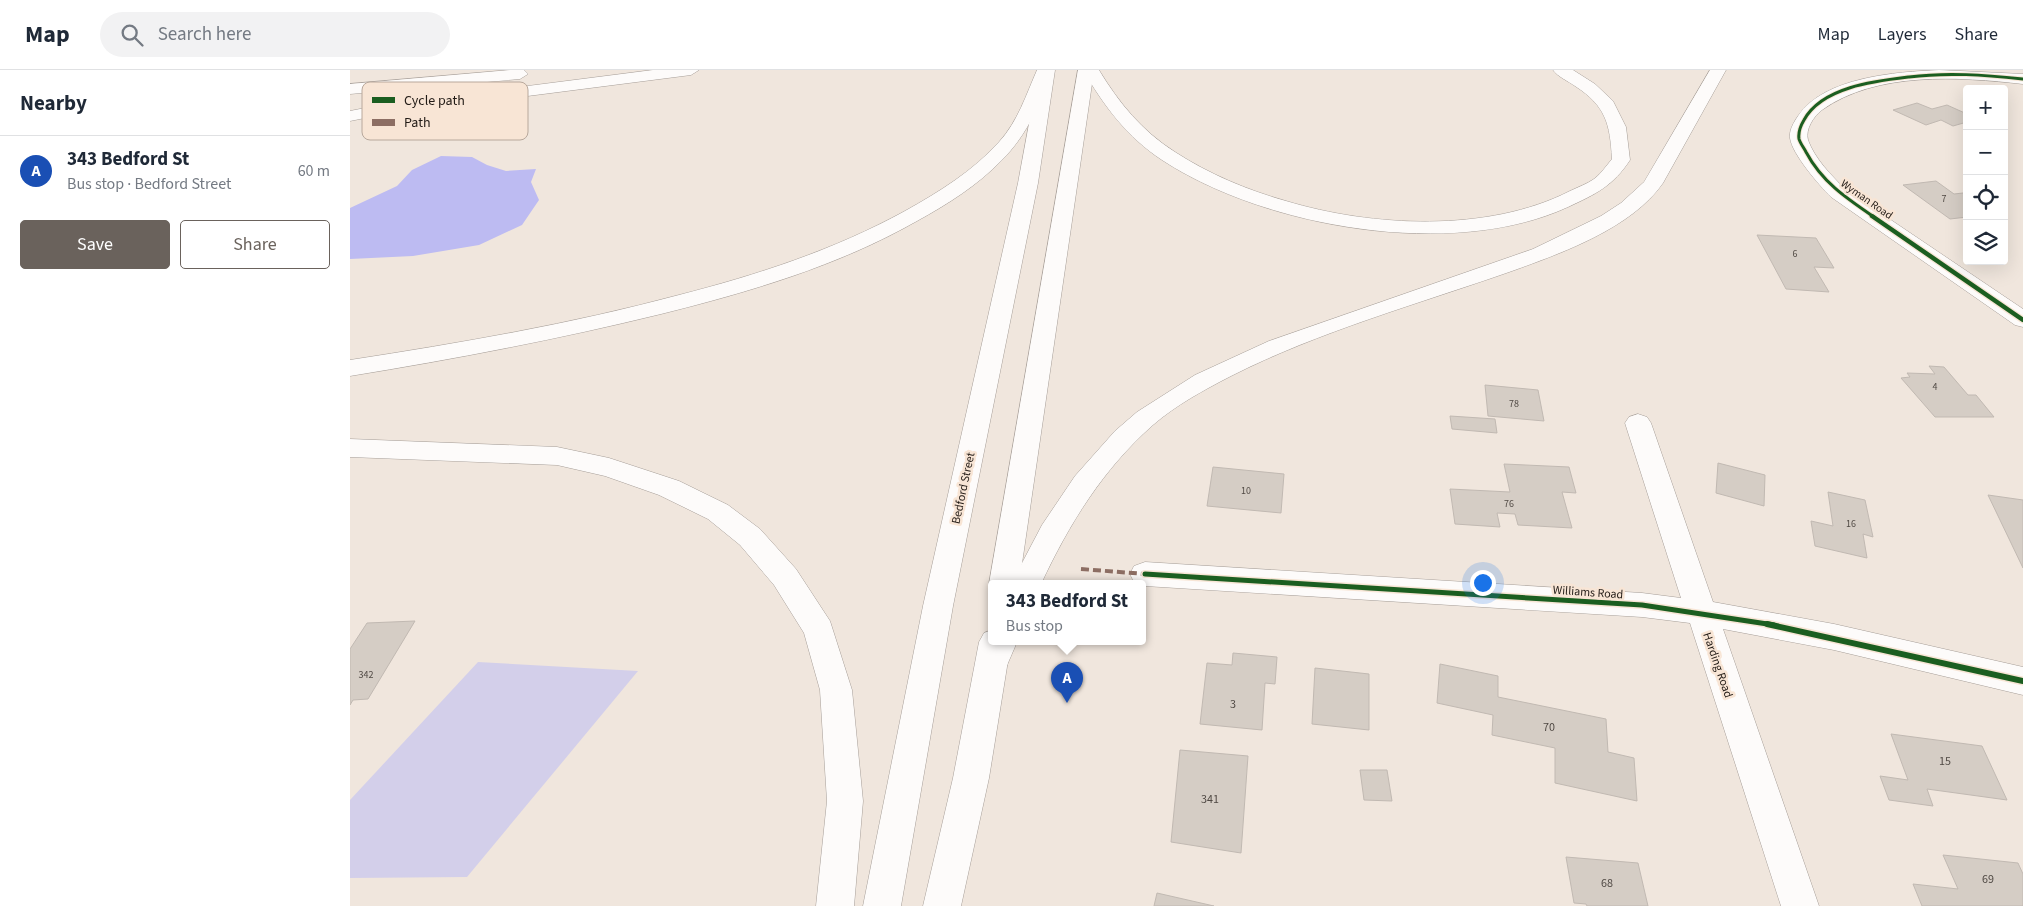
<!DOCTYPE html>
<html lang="en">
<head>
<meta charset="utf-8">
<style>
  :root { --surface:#fff; --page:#f2f2f3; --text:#1f2937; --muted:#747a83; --line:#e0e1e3; --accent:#6a625c }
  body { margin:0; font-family:"Source Sans 3",sans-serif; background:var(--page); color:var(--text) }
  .controls { position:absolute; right:15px; top:15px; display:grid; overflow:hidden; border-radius:5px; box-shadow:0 5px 20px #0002 }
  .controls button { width:45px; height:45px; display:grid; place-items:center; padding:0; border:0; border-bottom:1px solid var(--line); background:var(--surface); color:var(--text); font:25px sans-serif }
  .you { position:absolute; left:1132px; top:512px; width:18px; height:18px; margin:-12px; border:4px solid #fff; border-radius:50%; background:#1a73e8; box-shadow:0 0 0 8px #1a73e833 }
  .badge { display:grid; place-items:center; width:32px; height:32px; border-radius:50%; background:var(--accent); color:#fff; font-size:16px; font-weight:700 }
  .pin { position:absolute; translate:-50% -41px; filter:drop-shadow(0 1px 2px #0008) }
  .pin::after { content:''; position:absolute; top:26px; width:18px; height:15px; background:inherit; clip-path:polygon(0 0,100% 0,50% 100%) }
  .popup { position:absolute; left:638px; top:510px; width:158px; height:65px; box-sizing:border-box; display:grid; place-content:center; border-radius:5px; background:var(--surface); filter:drop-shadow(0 1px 4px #0005); font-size:16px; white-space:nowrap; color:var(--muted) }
  .popup b { font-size:19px; color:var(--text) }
  .popup::after { content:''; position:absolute; left:50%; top:100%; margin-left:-10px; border:10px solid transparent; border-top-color:var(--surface) }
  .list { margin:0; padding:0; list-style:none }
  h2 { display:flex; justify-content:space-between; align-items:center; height:65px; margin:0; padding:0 20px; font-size:21px }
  h2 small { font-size:16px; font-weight:400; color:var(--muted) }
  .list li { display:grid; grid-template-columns:32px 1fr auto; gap:15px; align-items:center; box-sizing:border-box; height:70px; padding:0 20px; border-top:1px solid var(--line) }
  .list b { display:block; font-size:19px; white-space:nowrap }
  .list p { margin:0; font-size:16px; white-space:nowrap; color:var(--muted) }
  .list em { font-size:16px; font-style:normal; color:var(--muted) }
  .actions { display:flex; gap:10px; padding:15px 20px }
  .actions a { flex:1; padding:11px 0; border:1px solid var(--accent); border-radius:5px; text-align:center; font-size:18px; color:var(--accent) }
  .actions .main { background:var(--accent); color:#fff }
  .icon { flex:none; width:28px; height:28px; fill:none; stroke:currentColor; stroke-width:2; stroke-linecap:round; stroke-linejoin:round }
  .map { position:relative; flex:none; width:1673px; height:836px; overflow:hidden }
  header { display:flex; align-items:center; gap:30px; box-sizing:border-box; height:70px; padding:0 25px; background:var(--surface); border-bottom:1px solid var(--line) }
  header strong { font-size:24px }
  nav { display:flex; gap:28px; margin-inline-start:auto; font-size:18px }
  .search { width:350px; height:45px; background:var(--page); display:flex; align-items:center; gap:12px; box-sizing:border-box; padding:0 18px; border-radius:28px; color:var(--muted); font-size:19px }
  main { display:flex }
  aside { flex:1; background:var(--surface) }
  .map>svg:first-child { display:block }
</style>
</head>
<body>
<header>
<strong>Map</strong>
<div class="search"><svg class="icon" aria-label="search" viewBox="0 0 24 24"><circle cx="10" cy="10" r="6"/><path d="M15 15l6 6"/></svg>Search here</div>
<nav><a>Map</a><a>Layers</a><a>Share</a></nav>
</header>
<main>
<aside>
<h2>Nearby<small></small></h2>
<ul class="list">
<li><span class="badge" style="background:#1a4fb4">A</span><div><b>343 Bedford St</b><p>Bus stop · Bedford Street</p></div><em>60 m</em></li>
</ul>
<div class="actions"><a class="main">Save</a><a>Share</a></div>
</aside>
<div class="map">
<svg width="1673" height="836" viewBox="0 0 1673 836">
  <rect width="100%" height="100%" fill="#f0e6dd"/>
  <!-- green -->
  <polygon fill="#d3cfea" points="128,592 288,601 117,807 0,808 0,730"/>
  <!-- water -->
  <polygon fill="#bdbbf2" points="91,86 122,87 137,95 156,101 186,99 181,112 189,130 172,155 129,175 63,186 0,189 0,138 47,116 62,100"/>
  <!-- building -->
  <g fill="#d5cdc5" stroke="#c1b9b2">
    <polygon points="1567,33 1582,39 1597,35 1617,44 1617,52 1603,56 1591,50 1576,55 1543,40"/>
    <polygon points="1586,111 1604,124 1613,123 1617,125 1617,131 1613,131 1617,134 1617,147 1600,149 1553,115"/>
    <polygon points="1407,165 1466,168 1484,198 1464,197 1479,222 1436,219"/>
    <polygon points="1579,296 1594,297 1618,325 1626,325 1644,347 1585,347 1551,308 1560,307 1557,303 1585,304"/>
    <polygon points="1135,315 1188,320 1194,351 1138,346"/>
    <polygon points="1100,346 1145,349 1147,363 1102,359"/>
    <polygon points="1368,393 1415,405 1414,436 1366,423"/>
    <polygon points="1154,394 1219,397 1226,423 1212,422 1222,458 1168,455 1165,444 1147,443 1150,457 1105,454 1100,419 1160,422"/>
    <polygon points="863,397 934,404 931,443 857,436"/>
    <polygon points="1478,422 1515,430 1523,467 1513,464 1517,488 1465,476 1461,451 1483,456"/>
    <polygon points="1638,425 1673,430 1673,498"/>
    <polygon points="65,551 18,629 3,630 0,635 0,579 17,553"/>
    <polygon points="883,583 927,587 925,614 915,613 912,660 850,654 857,593 882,595"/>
    <polygon points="1090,594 1148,606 1148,627 1256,649 1258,682 1284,688 1287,731 1205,713 1205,678 1142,665 1143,645 1087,633"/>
    <polygon points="965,598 1019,604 1019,660 962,654"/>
    <polygon points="1541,664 1632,676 1657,730 1577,719 1583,736 1539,730 1530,706 1558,710"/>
    <polygon points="830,680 898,686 891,783 821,772"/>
    <polygon points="1010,700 1037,700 1042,731 1014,730"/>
    <polygon points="1593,785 1668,793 1673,804 1673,836 1572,836 1563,814 1608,819"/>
    <polygon points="1216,787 1288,793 1298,836 1237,836 1236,834 1224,833"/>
    <polygon points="807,823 864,836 804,836"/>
  </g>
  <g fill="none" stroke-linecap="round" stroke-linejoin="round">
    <!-- minor casing -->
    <g stroke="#a69e98" stroke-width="1">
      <g id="minor">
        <path d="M1589,0L1673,4V14C1609,7 1527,1 1472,40C1464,46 1455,59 1458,70C1465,89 1481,105 1495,119L1673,239V257L1665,255L1481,127C1469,115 1442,84 1440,68C1439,60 1444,52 1448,46C1474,7 1546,2 1589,0Z"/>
        <polygon points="1288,344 1297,347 1301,353 1363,532 1484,554 1673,597 1673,625 1484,580 1373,559 1469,836 1431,836 1340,553 1292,547 795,516 784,512 780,504 784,496 795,492 1292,523 1331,528 1275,353 1279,347"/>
      </g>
    </g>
    <!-- primary casing -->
    <g stroke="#a69e98" stroke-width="1">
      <g id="primary">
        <polygon points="689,0 705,0 688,113 603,536 551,836 513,836 573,536 668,113"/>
        <polygon points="728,0 744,0 669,514 642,514 642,520 639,514"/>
        <polygon points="642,560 642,572 661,572 639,708 611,836 573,836 603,708 629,572 634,563"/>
      </g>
    </g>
    <!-- motorway casing -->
    <g stroke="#a69e98" stroke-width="1">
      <g id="motorway">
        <polygon points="160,0 174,0 178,4 170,9 0,24 0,14"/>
        <polygon points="303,0 349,0 341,5 30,45 0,51 0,41 30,35"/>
        <path d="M687,0H703C690,33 678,64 652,90C628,115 598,134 567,151C488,196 399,222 311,244C209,269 105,289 0,306V290C110,273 221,254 329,225C407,205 484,180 555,141C589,122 623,101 649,72C668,51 676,25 687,0Z"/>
        <path d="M733,0H749C769,33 792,61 825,82C859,104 897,120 936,131C1022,157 1138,163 1220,121C1228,117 1237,114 1244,109C1251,104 1256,96 1262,89C1260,54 1256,36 1225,16C1218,11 1208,7 1203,0H1223L1245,14L1263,31L1276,57L1280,90C1263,116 1246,124 1218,137C1103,190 916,158 812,90C777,67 754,36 733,0Z"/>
        <path d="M1360,0H1376L1313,113C1282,158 1212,183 1162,201C1068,234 970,261 881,306C854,320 826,335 803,355C753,399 719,454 691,514H661L692,455L725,406L765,361L787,342L845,305L919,271L1183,179L1251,146L1271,133L1294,112Z"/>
        <polygon points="0,369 207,377 259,388 329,411 378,435 410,459 446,499 480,551 502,620 513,731 504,836 466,836 477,731 470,620 454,563 424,515 390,475 358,449 309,425 255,406 207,395 0,387"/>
        <polygon points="642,562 642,572 667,572 652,607 641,611 630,607 625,597"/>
      </g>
    </g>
    <!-- minor -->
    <use href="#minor" fill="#fdfbfa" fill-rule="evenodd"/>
    <!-- primary -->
    <use href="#primary" fill="#fdfbfa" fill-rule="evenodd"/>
    <!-- motorway -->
    <use href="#motorway" fill="#fdfbfa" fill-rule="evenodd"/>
    <!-- quiet -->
    <polyline stroke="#8d6e63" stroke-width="4" stroke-dasharray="8 4" stroke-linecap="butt" points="731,499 795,504"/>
    <!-- cycleway-far3 casing -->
    <g stroke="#f8e5d5" stroke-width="5">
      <path id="cycleway-far3" d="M1524,147C1496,128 1472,112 1456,82C1454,78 1450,73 1449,69C1448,62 1451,55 1454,50C1472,17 1525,11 1559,7C1597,2 1635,5 1673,9"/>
    </g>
    <!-- cycleway-far2 casing -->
    <g stroke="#f8e5d5" stroke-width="7">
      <polyline id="cycleway-far2" points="1522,146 1673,250"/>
    </g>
    <!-- cycleway-far1 casing -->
    <g stroke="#f8e5d5" stroke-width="8">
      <polyline id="cycleway-far1" points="795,504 1292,535 1424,555"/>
    </g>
    <!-- cycleway casing -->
    <g stroke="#f8e5d5" stroke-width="9">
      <polyline id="cycleway" points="1417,554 1673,611"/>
    </g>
    <!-- cycleway-far3 -->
    <use href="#cycleway-far3" stroke="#1b5e20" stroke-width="3"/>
    <!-- cycleway-far2 -->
    <use href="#cycleway-far2" stroke="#1b5e20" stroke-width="4.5"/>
    <!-- cycleway-far1 -->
    <use href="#cycleway-far1" stroke="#1b5e20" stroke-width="5"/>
    <!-- cycleway -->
    <use href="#cycleway" stroke="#1b5e20" stroke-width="6"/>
  </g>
  <g text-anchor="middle" stroke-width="5" stroke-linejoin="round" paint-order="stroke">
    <!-- number labels -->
    <g font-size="10" fill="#504944">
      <text x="1594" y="132">7</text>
      <text x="1445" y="187">6</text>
      <text x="1585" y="320">4</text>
      <text x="1164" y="337">78</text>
      <text x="896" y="424">10</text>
      <text x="1159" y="437">76</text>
      <text x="1501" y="457">16</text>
      <text x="16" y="608">342</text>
    </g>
    <!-- far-street labels -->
    <g font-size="11" fill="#221b16" stroke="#f8e5d5">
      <text transform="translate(1517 129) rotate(35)" y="4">Wyman Road</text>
    </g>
    <!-- street labels -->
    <g font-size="12" fill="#221b16" stroke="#f8e5d5">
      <text transform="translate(613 418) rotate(-78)" y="4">Bedford Street</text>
      <text transform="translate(1238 522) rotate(4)" y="4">Williams Road</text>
      <text transform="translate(1368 595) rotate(71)" y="4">Harding Road</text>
    </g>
    <!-- near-number labels -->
    <g font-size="12" fill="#504944">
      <text x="883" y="638">3</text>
      <text x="1199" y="661">70</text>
      <text x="1595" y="695">15</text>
      <text x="860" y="733">341</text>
      <text x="1638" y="813">69</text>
      <text x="1257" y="817">68</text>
    </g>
  </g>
  <!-- legend -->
  <rect x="12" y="12" width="166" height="58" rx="8" fill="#f8e5d5" stroke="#b8a89c" stroke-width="1"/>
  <rect x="22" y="27" width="23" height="6" fill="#1b5e20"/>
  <rect x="22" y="49" width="23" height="7" fill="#8d6e63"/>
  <g font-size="14" fill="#221b16">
    <text x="54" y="35">Cycle path</text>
    <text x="54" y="57">Path</text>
  </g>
</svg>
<div class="controls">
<button>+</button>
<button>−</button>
<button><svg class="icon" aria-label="locate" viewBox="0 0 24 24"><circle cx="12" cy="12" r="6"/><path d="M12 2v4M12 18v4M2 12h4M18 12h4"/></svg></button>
<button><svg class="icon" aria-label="layers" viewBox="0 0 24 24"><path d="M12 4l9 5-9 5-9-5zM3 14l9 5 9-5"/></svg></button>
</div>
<div class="you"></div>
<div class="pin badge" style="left:717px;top:633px;background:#1a4fb4">A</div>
<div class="popup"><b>343 Bedford St</b>Bus stop</div>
</div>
</main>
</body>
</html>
